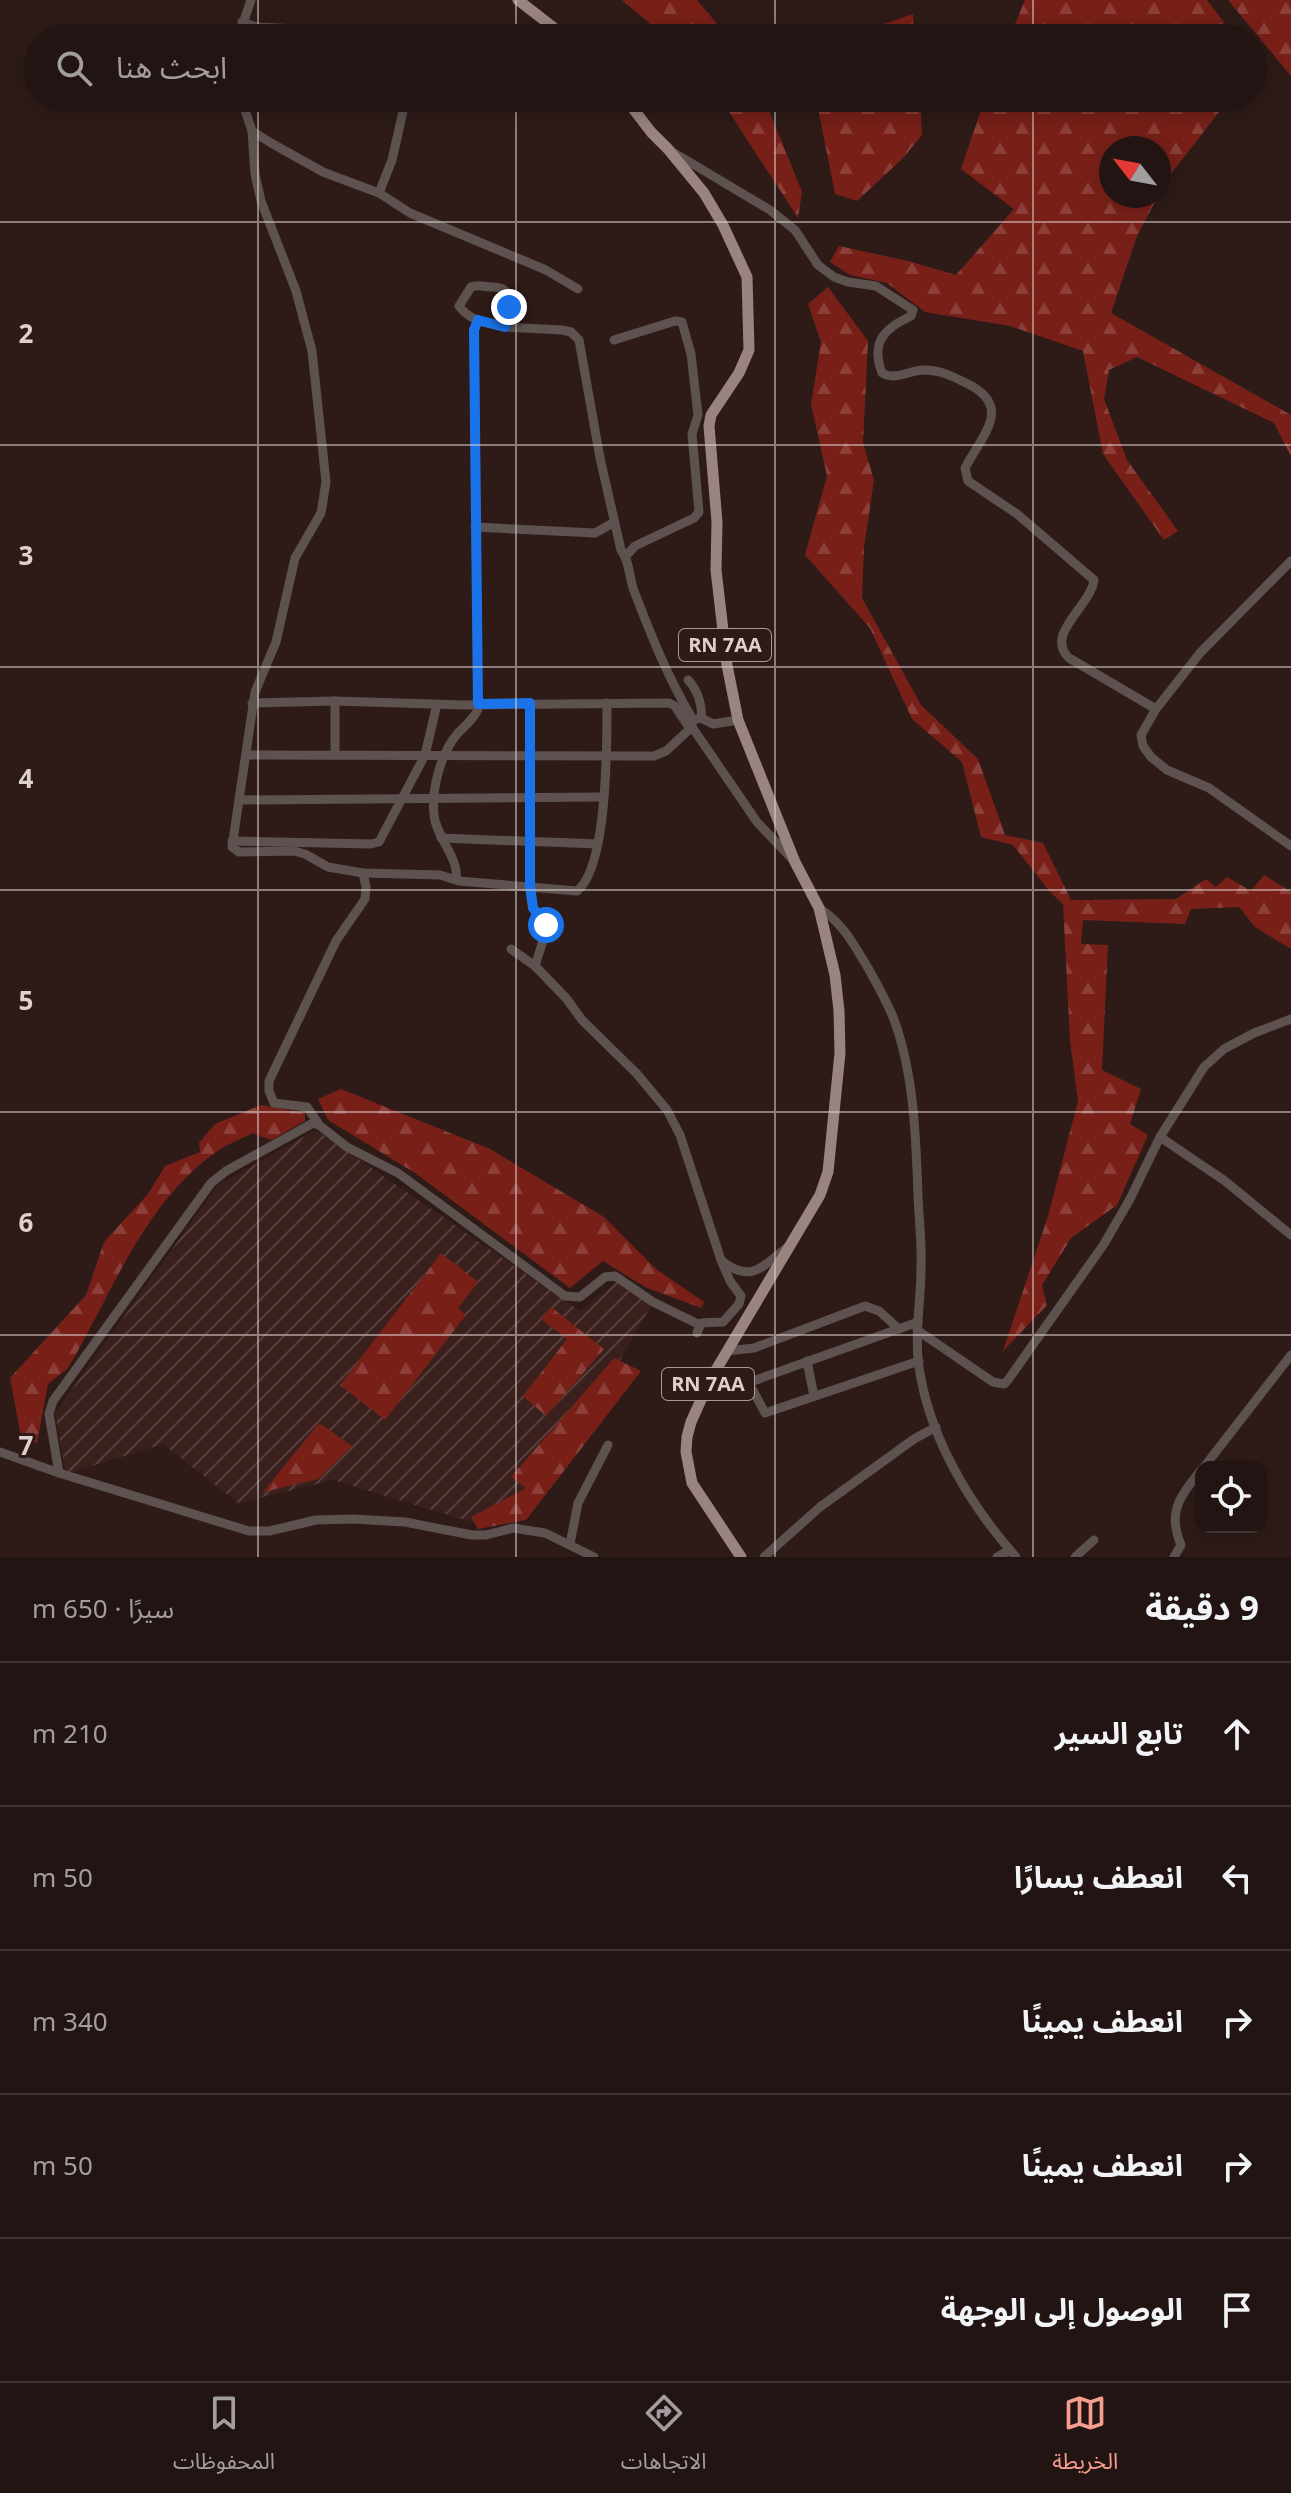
<!DOCTYPE html>
<html lang="ar">
<head>
<meta charset="utf-8">
<style>
  :root { --surface:#221412; --page:#2a1d1b; --text:#f1f3f6; --muted:#a29e9f; --line:#3f3332; --accent:#f59d8f }
  body { margin:0; font-family:Georgia,"Noto Sans Arabic",serif; background:var(--page); color:var(--text); direction:rtl }
  .controls { position:absolute; right:24px; bottom:24px; display:grid; overflow:hidden; border-radius:16px; box-shadow:0 4px 20px #0003 }
  .controls button { width:72px; height:72px; display:grid; place-items:center; padding:0; border:0; border-bottom:2px solid var(--line); background:var(--surface); color:var(--text); font:40px sans-serif }
  .compass { position:absolute; left:1099px; top:136px; width:72px; height:72px; border-radius:50%; background:var(--surface); box-shadow:0 4px 20px #0003; rotate:301deg }
  .stop { position:absolute; width:24px; height:24px; margin:-18px; border:6px solid #1a73e8; border-radius:50%; background:#fff }
  .stop.end { background:#1a73e8; border-color:#fff; box-shadow:0 2px 8px #0008 }
  .list { margin:0; padding:0; list-style:none }
  h2 { display:flex; justify-content:space-between; align-items:center; height:104px; margin:0; padding:0 32px; font-size:34px }
  h2 small { font-size:26px; font-weight:400; color:var(--muted) }
  .list li { display:grid; grid-template-columns:52px 1fr auto; gap:24px; align-items:center; box-sizing:border-box; height:144px; padding:0 32px; border-top:2px solid var(--line) }
  .list b { display:block; font-size:30px; white-space:nowrap }
  .list em { font-size:26px; font-style:normal; color:var(--muted) }
  .icon { flex:none; width:44px; height:44px; fill:none; stroke:currentColor; stroke-width:2; stroke-linecap:round; stroke-linejoin:round }
  .map { position:relative; flex:none; width:1291px; height:1557px; overflow:hidden; direction:ltr }
  .search { position:absolute; background:var(--surface); box-shadow:0 4px 20px #0003; left:24px; right:24px; top:24px; height:88px; display:flex; align-items:center; gap:20px; box-sizing:border-box; padding:0 28px; border-radius:44px; color:var(--muted); font-size:30px }
  .sheet { height:824px; background:var(--surface) }
  nav { display:flex; justify-content:space-around; align-items:center; box-sizing:border-box; height:112px; border-top:2px solid var(--line); background:var(--surface); font-size:22px; color:var(--muted) }
  nav a { display:grid; justify-items:center; gap:4px }
  nav .on { color:var(--accent) }
  .map>svg:first-child { display:block }
</style>
</head>
<body>
<div class="map">
<svg width="1291" height="1557" viewBox="0 0 1291 1557">
  <defs>
    <pattern id="industrial-furrows" width="10" height="10" patternUnits="userSpaceOnUse" patternTransform="scale(2)"><rect width="10" height="10" fill="#3a201c"/><path d="M-1 1l2-2M0 10L10 0M9 11l2-2" fill="none" stroke="#563f3c"/></pattern>
    <pattern id="forest-firs" width="22" height="20" patternUnits="userSpaceOnUse" patternTransform="scale(2)"><rect width="22" height="20" fill="#782018"/><path d="M5 1l3.5 6h-7zM16 11l3.5 6h-7z" fill="#8b3f38"/></pattern>
  </defs>
  <rect width="100%" height="100%" fill="#2e1b18"/>
  <!-- industrial -->
  <polygon fill="url(#industrial-furrows)" points="316,1130 580,1311 618,1281 652,1304 543,1496 475,1523 333,1480 238,1503 163,1444 66,1474 55,1413 218,1185"/>
  <!-- forest -->
  <g fill="url(#forest-firs)">
    <polygon points="622,0 697,0 729,38 667,38"/>
    <polygon points="1025,0 1207,0 1236,38 1009,38"/>
    <polygon points="1228,0 1291,0 1291,76"/>
    <polygon points="913,14 915,38 843,38"/>
    <polygon points="720,98 764,98 802,192 798,218"/>
    <polygon points="816,98 920,98 922,135 903,158 857,201 835,194"/>
    <polygon points="985,98 1230,98 1167,179 1159,194 1159,148 1111,148 1111,196 1158,196 1137,236 1111,313 1291,415 1291,456 1274,423 1137,357 1109,370 1104,399 1127,460 1178,531 1164,540 1103,454 1083,351 1010,326 925,312 887,283 850,275 830,262 839,246 908,261 956,275 1014,209 961,169"/>
    <polygon points="828,287 868,341 863,443 874,480 864,548 862,598 921,705 978,759 1005,835 1043,843 1071,900 1176,899 1206,879 1216,887 1227,877 1251,891 1264,875 1291,892 1291,949 1255,927 1239,907 1191,909 1185,924 1083,920 1081,944 1108,945 1102,1070 1141,1089 1130,1124 1148,1135 1117,1205 1071,1238 1042,1285 1047,1305 1003,1351 1048,1216 1078,1101 1070,1040 1063,904 1050,892 1013,845 981,837 962,762 912,719 870,628 805,555 827,476 811,404 821,342 808,304"/>
    <polygon points="341,1089 490,1149 604,1217 656,1269 704,1302 701,1308 645,1287 603,1261 570,1288 415,1173 328,1120 318,1099"/>
    <path d="M261,1105L305,1113V1121L271,1140L252,1133C242,1139 229,1143 219,1150C144,1201 112,1294 68,1368L48,1384L37,1443L22,1442L10,1378L86,1295L104,1242L148,1194L165,1166L200,1152L199,1143L215,1124Z"/>
    <polygon points="441,1253 478,1282 458,1308 466,1315 385,1420 340,1385"/>
    <polygon points="551,1307 604,1349 546,1416 523,1396 567,1339 541,1319"/>
    <polygon points="614,1358 641,1371 526,1520 478,1529 471,1517 526,1488 511,1477"/>
    <polygon points="319,1423 352,1446 318,1479 263,1492"/>
  </g>
  <g fill="none" stroke-linecap="round" stroke-linejoin="round">
    <!-- minor -->
    <g stroke="#5d5250" stroke-width="9">
      <polyline points="242,22 257,27 340,31"/>
      <polyline points="238,38 251,0"/>
      <polyline points="241,98 252,131 271,143 323,172 379,193 410,213 546,270 578,289"/>
      <path d="M252,131L255,174L261,201L296,291L312,351L326,482L321,513L295,558L276,642L255,692L232,847L239,852L294,851L305,854L328,867L363,873L440,875L459,881L577,891C608,867 607,742 607,703"/>
      <path d="M671,151L770,210L795,230L818,265L834,277L848,282L876,286L913,310L911,316C885,328 870,342 882,373C895,381 910,370 924,370C940,370 952,376 966,383C1014,406 983,434 965,468L968,481L1017,514L1094,580C1091,606 1044,634 1069,658L1156,709"/>
      <polyline points="379,193 392,160 406,98"/>
      <polyline points="614,340 675,321 682,322 691,354 698,415 692,434 699,512 694,518 635,546 626,556"/>
      <polyline points="475,527 595,533 613,523"/>
      <polyline points="1291,561 1200,653 1156,709 1141,735 1143,746 1151,757 1167,770 1209,788 1291,846"/>
      <path d="M688,680C697,689 703,706 701,718L693,720"/>
      <polyline points="335,701 335,755"/>
      <polyline points="252,703 335,701 464,705 669,703 675,706 690,729"/>
      <polyline points="530,703 530,886 533,908 547,928 535,966"/>
      <polyline points="701,718 713,724 738,720"/>
      <polyline points="692,727 757,822 793,860"/>
      <path d="M247,755L654,756L666,751L692,727V718C668,678 651,635 634,591C629,577 630,562 621,550L600,458L579,340L571,332L562,330L505,327L501,326C486,324 468,319 459,306L471,287C478,284 483,287 491,287C518,286 507,309 505,327"/>
      <polyline points="240,800 603,797"/>
      <polyline points="441,838 598,844"/>
      <polyline points="232,841 371,844 379,842 425,755 437,704"/>
      <path d="M456,880C460,859 436,837 434,815C431,790 441,752 458,733C466,725 474,719 478,709L474,330L478,320"/>
      <path d="M819,908C843,923 854,945 868,968C877,984 886,1000 893,1017C914,1072 916,1137 918,1196C919,1220 922,1244 921,1268C921,1299 915,1329 918,1359C926,1432 968,1503 1016,1557"/>
      <polyline points="511,949 535,966 566,998 582,1020 637,1074 667,1110 680,1135 721,1260 730,1281 741,1296 739,1304 723,1322 701,1323 697,1333"/>
      <polyline points="318,1123 307,1107 274,1103 269,1091 269,1081 336,941 365,899 366,887 363,873"/>
      <polyline points="1160,1137 1225,1181 1291,1235"/>
      <path d="M723,1262C753,1284 763,1265 788,1247"/>
      <polyline points="917,1330 993,1382 1004,1384 1008,1380 1104,1244 1130,1199 1160,1137 1204,1067 1224,1049 1254,1033 1291,1019"/>
      <polyline points="727,1351 754,1348 865,1306 879,1311 899,1329"/>
      <polyline points="807,1361 814,1396"/>
      <polyline points="710,1380 735,1387 742,1385 918,1322"/>
      <polyline points="749,1383 765,1413 919,1361"/>
      <polyline points="0,1452 59,1473 249,1531 269,1531 316,1520 353,1519 405,1522 472,1535 486,1535 513,1528 545,1533 594,1557"/>
      <polyline points="1204,1467 1291,1355"/>
      <polyline points="59,1473 49,1414 53,1401 211,1183 226,1171 313,1123 319,1125 347,1147 398,1173 565,1296 580,1297 605,1277 615,1276 653,1302 700,1325"/>
      <polyline points="570,1544 578,1503 608,1445"/>
      <polyline points="764,1557 820,1507 914,1439 936,1427"/>
      <polyline points="997,1557 1010,1550"/>
      <polyline points="1075,1557 1094,1540"/>
      <path d="M1174,1557L1181,1545C1167,1511 1180,1497 1201,1470"/>
    </g>
    <!-- major -->
    <g stroke="#998480" stroke-width="11">
      <polyline points="518,0 567,38"/>
      <polyline points="625,98 651,132 668,149 704,193 723,225 747,277 749,350 739,373 711,415 709,426 717,522 716,570 727,665 738,720 795,862 819,908 835,975 839,1011 840,1053 828,1172 820,1195 710,1380 691,1422 687,1437 686,1452 692,1483 741,1557"/>
    </g>
  </g>
  <g fill="none" stroke-linecap="round" stroke-linejoin="round">
    <!-- route -->
    <polyline stroke="#1a73e8" stroke-width="10" points="509,307 505,327 478,320 474,330 478,704 530,703 530,886 533,908 546,925"/>
  </g>
  <!-- grid -->
  <path fill="none" stroke="#ddd0cd" stroke-width="2" stroke-opacity="0.55" d="M258,0V38M516,0V38M775,0V38M1033,0V38M258,98V1557M516,98V1557M775,98V1557M1033,98V1557M0,222H1291M0,445H1291M0,667H1291M0,890H1291M0,1112H1291M0,1335H1291"/>
  <g text-anchor="middle" stroke-width="6" stroke-linejoin="round" paint-order="stroke">
    <!-- shield labels -->
    <g fill="#2e1b18" stroke="#a89a97" stroke-width="2">
      <rect x="679" y="629" width="92" height="32" rx="6"/>
      <rect x="662" y="1368" width="92" height="32" rx="6"/>
    </g>
    <g font-size="20" font-weight="bold" fill="#ddd0cd">
      <text x="725" y="652">RN 7AA</text>
      <text x="708" y="1391">RN 7AA</text>
    </g>
  </g>
  <g font-size="26" text-anchor="middle" font-weight="bold" fill="#ddd0cd" stroke="#2e1b18" stroke-width="6" stroke-linejoin="round" paint-order="stroke">
    <text x="26" y="343">2</text>
    <text x="26" y="565">3</text>
    <text x="26" y="788">4</text>
    <text x="26" y="1010">5</text>
    <text x="26" y="1232">6</text>
    <text x="26" y="1455">7</text>
  </g>
</svg>
<div class="controls">
<button><svg class="icon" aria-label="locate" viewBox="0 0 24 24"><circle cx="12" cy="12" r="6"/><path d="M12 2v4M12 18v4M2 12h4M18 12h4"/></svg></button>
</div>
<svg class="compass" viewBox="-18 -18 36 36"><path d="M0-13l5 13h-10z" fill="#e53935"/><path d="M0 13l5-13h-10z" fill="#a29e9f"/></svg>
<div class="stop" style="left:546px;top:925px"></div>
<div class="stop end" style="left:509px;top:307px"></div>
<div class="search"><svg class="icon" aria-label="search" viewBox="0 0 24 24"><circle cx="10" cy="10" r="6"/><path d="M15 15l6 6"/></svg>ابحث هنا</div>
</div>
<section class="sheet">
<h2>9 دقيقة<small>سيرًا · 650 m</small></h2>
<ul class="list">
<li><svg class="icon" aria-label="ahead" viewBox="0 0 24 24"><path d="M12 20V5M6 11l6-6 6 6"/></svg><div><b>تابع السير</b></div><em>210 m</em></li>
<li><svg class="icon" aria-label="left" viewBox="0 0 24 24"><path d="M17 20v-9H6M10 6l-5 5 5 5"/></svg><div><b>انعطف يسارًا</b></div><em>50 m</em></li>
<li><svg class="icon" aria-label="right" viewBox="0 0 24 24"><path d="M7 20v-9h11M14 6l5 5-5 5"/></svg><div><b>انعطف يمينًا</b></div><em>340 m</em></li>
<li><svg class="icon" aria-label="right" viewBox="0 0 24 24"><path d="M7 20v-9h11M14 6l5 5-5 5"/></svg><div><b>انعطف يمينًا</b></div><em>50 m</em></li>
<li><svg class="icon" aria-label="arrive" viewBox="0 0 24 24"><path d="M6 21V4h12l-3 4 3 4H6"/></svg><div><b>الوصول إلى الوجهة</b></div></li>
</ul>
</section>
<nav>
<a class="on"><svg class="icon" aria-label="map" viewBox="0 0 24 24"><path d="M3 6l6-2 6 2 6-2v14l-6 2-6-2-6 2zM9 4v14M15 6v14"/></svg>الخريطة</a>
<a><svg class="icon" aria-label="directions" viewBox="0 0 24 24"><path d="M12 3l9 9-9 9-9-9zM9 14v-3h6M13 9l2 2-2 2"/></svg>الاتجاهات</a>
<a><svg class="icon" aria-label="saved" viewBox="0 0 24 24"><path d="M7 4h10v16l-5-4-5 4z"/></svg>المحفوظات</a>
</nav>
</body>
</html>
